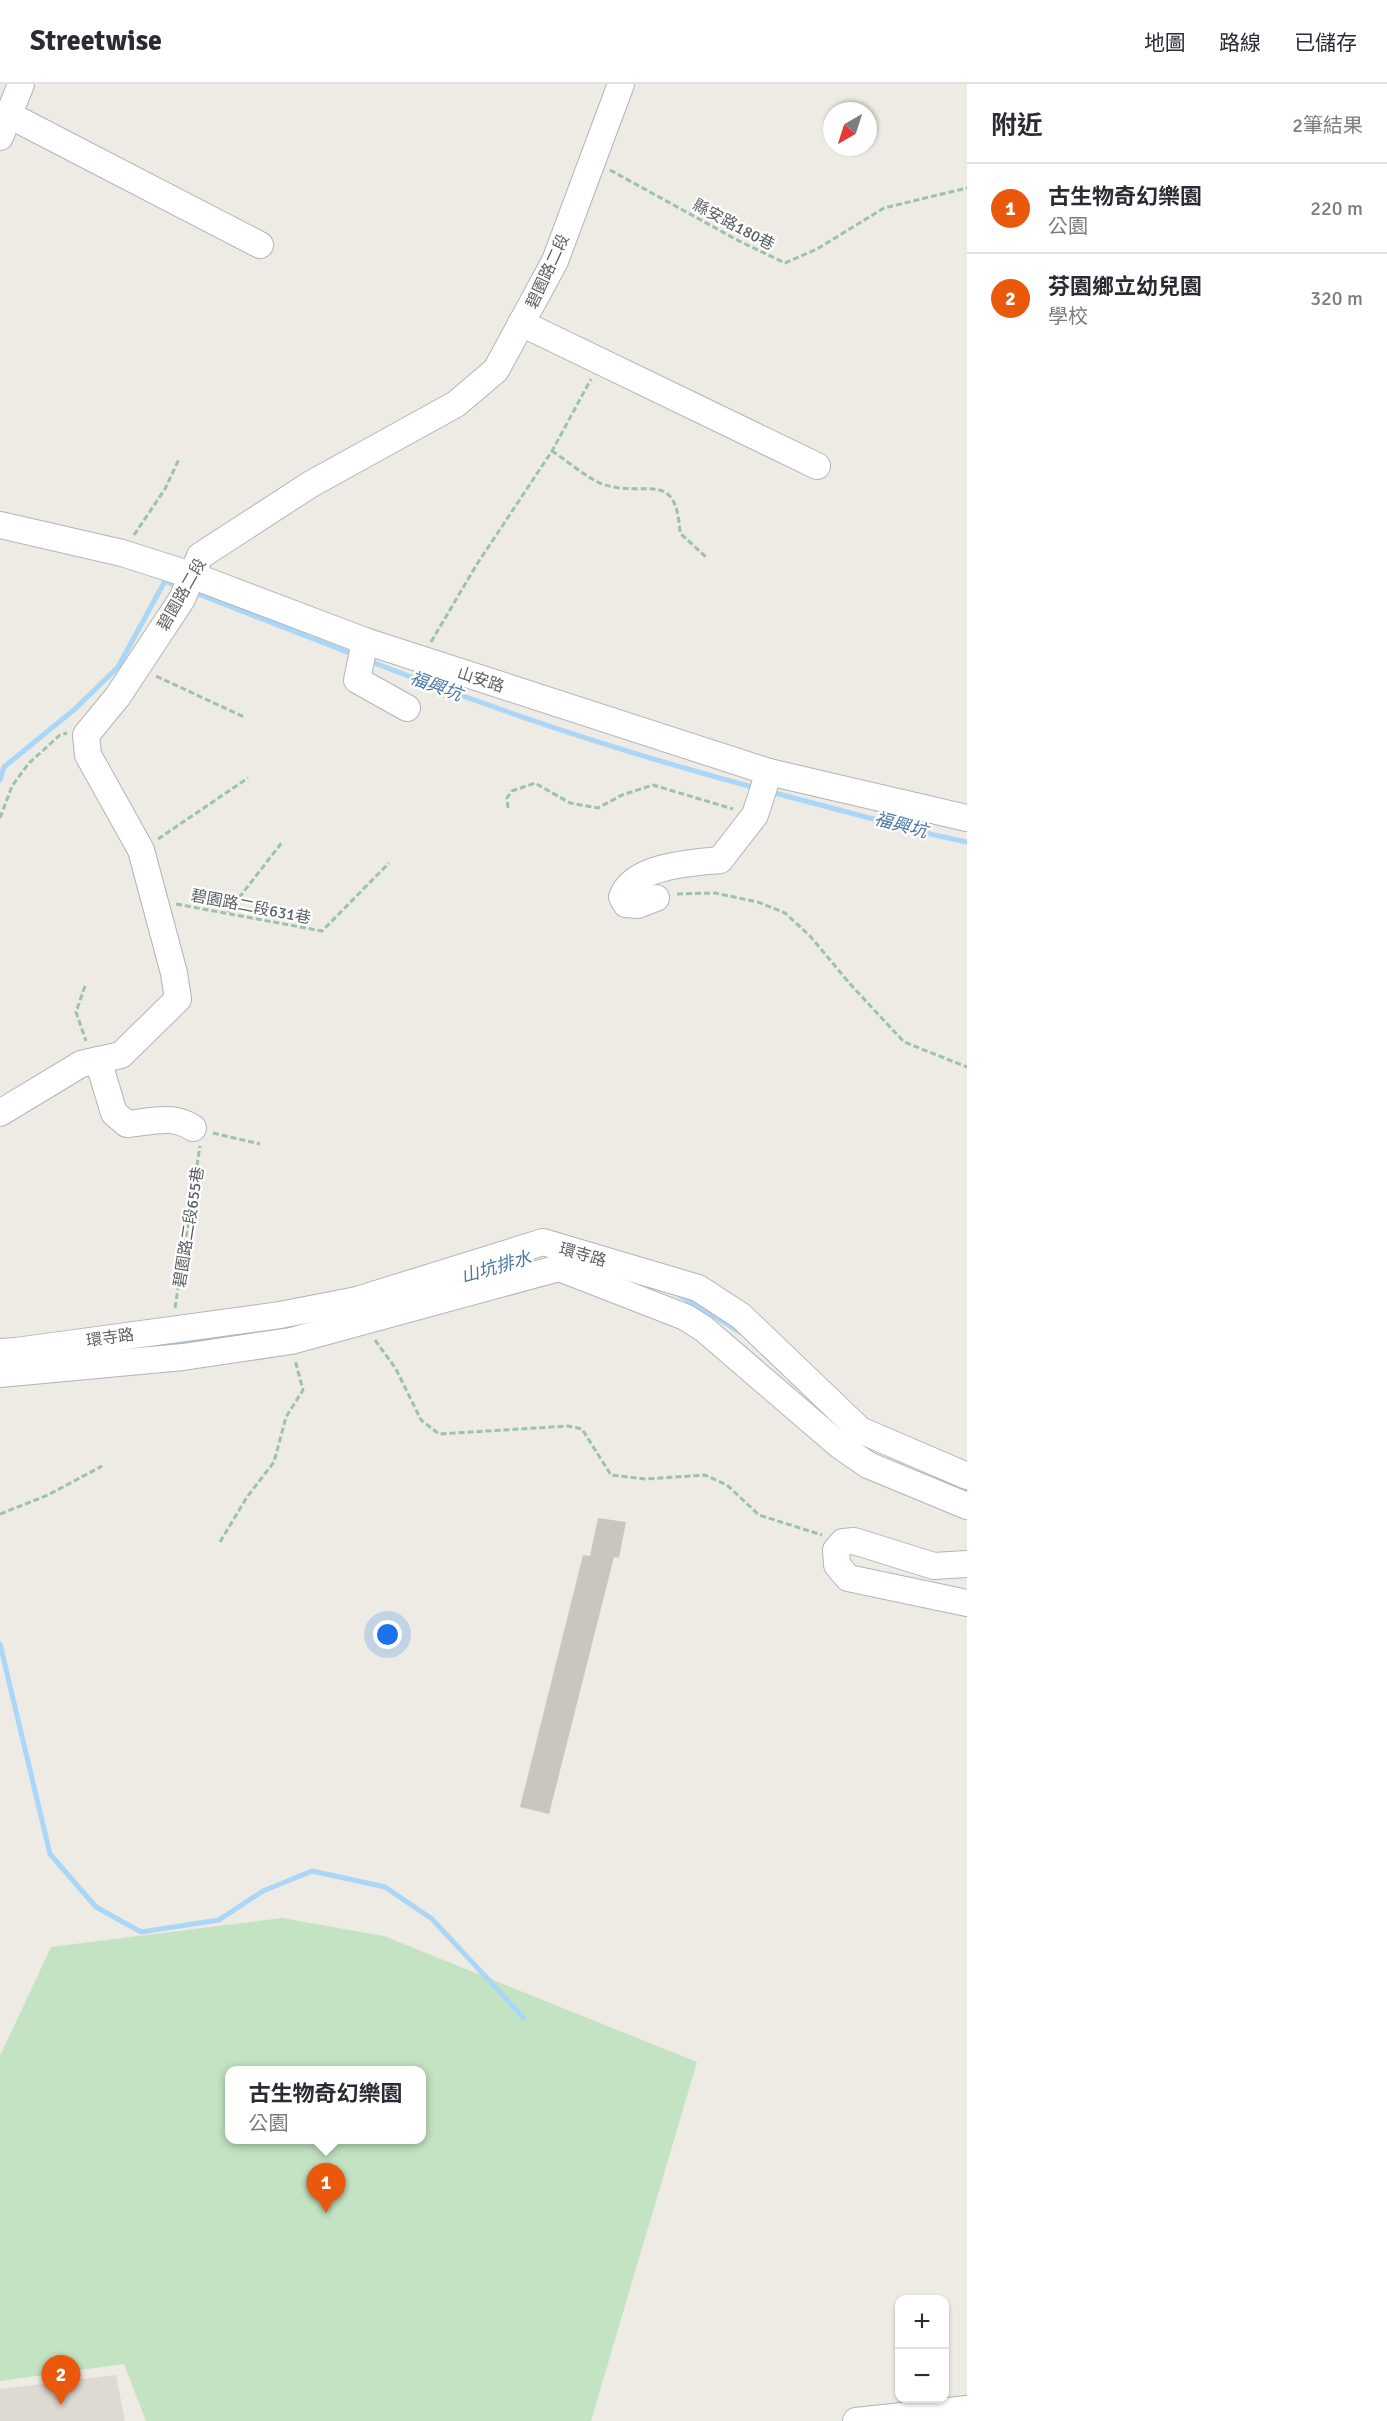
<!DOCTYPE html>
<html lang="zh-TW">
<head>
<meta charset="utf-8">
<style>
  :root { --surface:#fff; --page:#f2f2f3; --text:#2b2b33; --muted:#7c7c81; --line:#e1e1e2; --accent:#ea580c }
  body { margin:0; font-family:Signika,"Noto Sans TC",sans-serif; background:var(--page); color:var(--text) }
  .controls { position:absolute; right:18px; bottom:18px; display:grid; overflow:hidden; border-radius:12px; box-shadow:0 2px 4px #0004 }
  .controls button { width:54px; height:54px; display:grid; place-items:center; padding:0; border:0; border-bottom:2px solid var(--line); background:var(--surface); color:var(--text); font:30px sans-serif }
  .compass { position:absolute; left:823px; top:18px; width:54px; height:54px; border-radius:50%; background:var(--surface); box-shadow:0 2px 4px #0004; rotate:219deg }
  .you { position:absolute; left:388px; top:1551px; width:21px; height:21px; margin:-15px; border:4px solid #fff; border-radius:50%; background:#1a73e8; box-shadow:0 0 0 9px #1a73e833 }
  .badge { display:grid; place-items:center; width:39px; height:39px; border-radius:50%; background:var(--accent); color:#fff; font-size:20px; font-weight:700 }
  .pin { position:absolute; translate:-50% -50px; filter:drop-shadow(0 2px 3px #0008) }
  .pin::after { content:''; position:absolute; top:32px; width:21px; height:18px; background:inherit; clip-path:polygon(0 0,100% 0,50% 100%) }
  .popup { position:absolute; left:225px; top:1982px; width:201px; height:78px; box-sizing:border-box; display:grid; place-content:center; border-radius:12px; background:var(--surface); filter:drop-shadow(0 2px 4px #0005); font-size:20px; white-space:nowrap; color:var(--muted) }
  .popup b { font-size:22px; color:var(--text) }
  .popup::after { content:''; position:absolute; left:50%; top:100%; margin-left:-12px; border:12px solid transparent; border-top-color:var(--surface) }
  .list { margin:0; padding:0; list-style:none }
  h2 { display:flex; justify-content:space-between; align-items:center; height:78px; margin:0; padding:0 24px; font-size:26px }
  h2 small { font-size:20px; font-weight:400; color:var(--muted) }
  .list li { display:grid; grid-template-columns:39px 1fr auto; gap:18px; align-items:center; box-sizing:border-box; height:90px; padding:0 24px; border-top:2px solid var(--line) }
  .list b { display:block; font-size:22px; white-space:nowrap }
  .list p { margin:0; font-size:20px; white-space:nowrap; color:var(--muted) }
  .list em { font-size:20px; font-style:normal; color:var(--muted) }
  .map { position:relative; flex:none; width:967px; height:2337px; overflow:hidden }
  header { display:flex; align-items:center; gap:36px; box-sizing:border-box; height:84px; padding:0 30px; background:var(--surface); border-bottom:2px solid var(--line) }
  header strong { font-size:28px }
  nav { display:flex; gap:33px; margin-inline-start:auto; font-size:21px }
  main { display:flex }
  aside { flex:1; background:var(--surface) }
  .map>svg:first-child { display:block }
</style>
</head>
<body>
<header>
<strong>Streetwise</strong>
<nav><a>地圖</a><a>路線</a><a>已儲存</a></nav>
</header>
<main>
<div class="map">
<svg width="967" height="2337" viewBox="0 0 967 2337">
  <rect width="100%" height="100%" fill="#edebe4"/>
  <!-- education -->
  <polygon fill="#dddad2" points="116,2291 125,2337 0,2337 0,2305"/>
  <!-- green -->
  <path fill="#c3e3c3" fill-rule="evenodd" d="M282,1834L384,1852L697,1978L591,2337H146L124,2280L0,2297V1972L51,1863ZM230,1986H422V2056H230Z"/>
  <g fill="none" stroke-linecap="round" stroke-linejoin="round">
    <!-- stream -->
    <g stroke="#aad6f7" stroke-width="5">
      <polyline points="193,508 355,571"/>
      <path d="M369,577C495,626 625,669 756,704"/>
      <polyline points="0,696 4,683 75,625 118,583 165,497 179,503"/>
      <polyline points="771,708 934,751 967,758"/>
      <polyline points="678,1210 742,1249"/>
      <polyline points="166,1262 307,1238"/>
      <polyline points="938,1393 967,1406"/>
      <polyline points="0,1560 50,1770 96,1823 141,1848 219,1836 263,1807 312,1787 385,1803 432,1835 524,1934"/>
    </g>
  </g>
  <!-- building -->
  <polygon fill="#c9c6c0" points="598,1434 626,1438 619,1474 614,1473 549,1730 520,1723 583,1471 590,1472"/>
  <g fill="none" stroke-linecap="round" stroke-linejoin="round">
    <!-- minor casing -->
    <g stroke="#b1b4b8" stroke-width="28">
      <g id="minor">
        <polyline points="9,31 260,161"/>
        <polyline points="0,53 21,0"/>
        <polyline points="521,239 817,382"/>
        <polyline points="0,441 122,469 191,491 365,557 769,688 967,734"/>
        <polyline points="365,557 357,596 407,624"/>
        <path d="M656,814L638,821L626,820L622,813C634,781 692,779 720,776L755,731L769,688"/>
        <path d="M98,976L114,1029L127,1040C150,1038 173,1030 193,1044"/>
        <polyline points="0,1029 81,980 121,971 178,915 174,889 141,766 88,671 86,651 118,612 182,515 200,472 311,400 456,320 496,286 555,177 621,0"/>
        <polyline points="0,1268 16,1267 280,1231 357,1216 543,1158 698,1204 741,1232 860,1346 967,1392"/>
        <polyline points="0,1290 183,1273 291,1257 559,1184 685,1233 704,1245 839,1361 868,1381 967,1422"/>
        <polyline points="967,1480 934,1482 854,1457 843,1458 836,1466 837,1481 848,1494 967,1519"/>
        <polyline points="856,2337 967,2325"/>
      </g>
    </g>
    <!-- path -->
    <g stroke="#9cc3a7" stroke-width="3" stroke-dasharray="6 3" stroke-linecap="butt">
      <polyline points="610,86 739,157 785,179 817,165 884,124 967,104"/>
      <path d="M552,367C566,376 587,394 602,400C647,415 676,383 680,449L707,474"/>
      <polyline points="134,451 165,405 179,375"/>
      <polyline points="431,558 477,480 552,367 591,295"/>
      <polyline points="156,592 244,633"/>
      <polyline points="508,724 507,714 512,707 535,699 570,719 598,724 622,711 653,701 733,725"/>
      <polyline points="0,734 12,702 29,679 60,651 67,649"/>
      <polyline points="158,755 248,694"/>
      <polyline points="677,810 715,809 758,818 785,829 810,852 851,901 904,958 967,983"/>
      <polyline points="176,820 322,847 389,779"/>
      <polyline points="228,828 283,757"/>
      <polyline points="85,902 76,928 86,957"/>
      <polyline points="213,1049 260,1060"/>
      <polyline points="175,1224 200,1062"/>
      <polyline points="375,1256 396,1285 421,1336 439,1350 568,1342 582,1345 611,1391 646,1395 705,1391 727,1401 759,1431 822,1451"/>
      <polyline points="0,1430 48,1411 102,1382"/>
      <polyline points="220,1458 247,1413 274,1378 286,1333 303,1306 295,1276"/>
    </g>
    <!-- minor -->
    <use href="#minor" stroke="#fff" stroke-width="26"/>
  </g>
  <g text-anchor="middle" stroke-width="4.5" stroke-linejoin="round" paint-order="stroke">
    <!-- street labels -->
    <g font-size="16" fill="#5c5f63" stroke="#fff">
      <text transform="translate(734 140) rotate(28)" y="6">縣安路180巷</text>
      <text transform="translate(547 187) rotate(-65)" y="6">碧園路二段</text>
      <text transform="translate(181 510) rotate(-60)" y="6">碧園路二段</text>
      <text transform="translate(481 595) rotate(18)" y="6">山安路</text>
      <text transform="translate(251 822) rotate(11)" y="6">碧園路二段631巷</text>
      <text transform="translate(188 1143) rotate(-81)" y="6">碧園路二段655巷</text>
      <text transform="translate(583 1170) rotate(16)" y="6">環寺路</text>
      <text transform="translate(110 1253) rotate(-8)" y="6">環寺路</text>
    </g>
    <!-- water labels -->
    <g font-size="18" font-style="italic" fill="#4977a8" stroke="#fff">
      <text transform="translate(436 602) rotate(20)" y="6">福興坑</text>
      <text transform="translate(901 741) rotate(15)" y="6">福興坑</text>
      <text transform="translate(496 1183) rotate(-16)" y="6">山坑排水</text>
    </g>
  </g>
</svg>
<div class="controls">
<button>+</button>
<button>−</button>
</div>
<svg class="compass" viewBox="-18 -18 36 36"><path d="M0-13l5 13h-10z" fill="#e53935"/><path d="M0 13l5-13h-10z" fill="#7c7c81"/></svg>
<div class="you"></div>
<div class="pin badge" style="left:326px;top:2129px">1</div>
<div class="popup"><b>古生物奇幻樂園</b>公園</div>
<div class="pin badge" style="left:61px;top:2321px">2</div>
</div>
<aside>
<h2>附近<small>2筆結果</small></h2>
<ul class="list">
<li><span class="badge">1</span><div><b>古生物奇幻樂園</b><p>公園</p></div><em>220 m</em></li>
<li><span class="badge">2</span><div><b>芬園鄉立幼兒園</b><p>學校</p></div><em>320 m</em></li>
</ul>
</aside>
</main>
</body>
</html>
